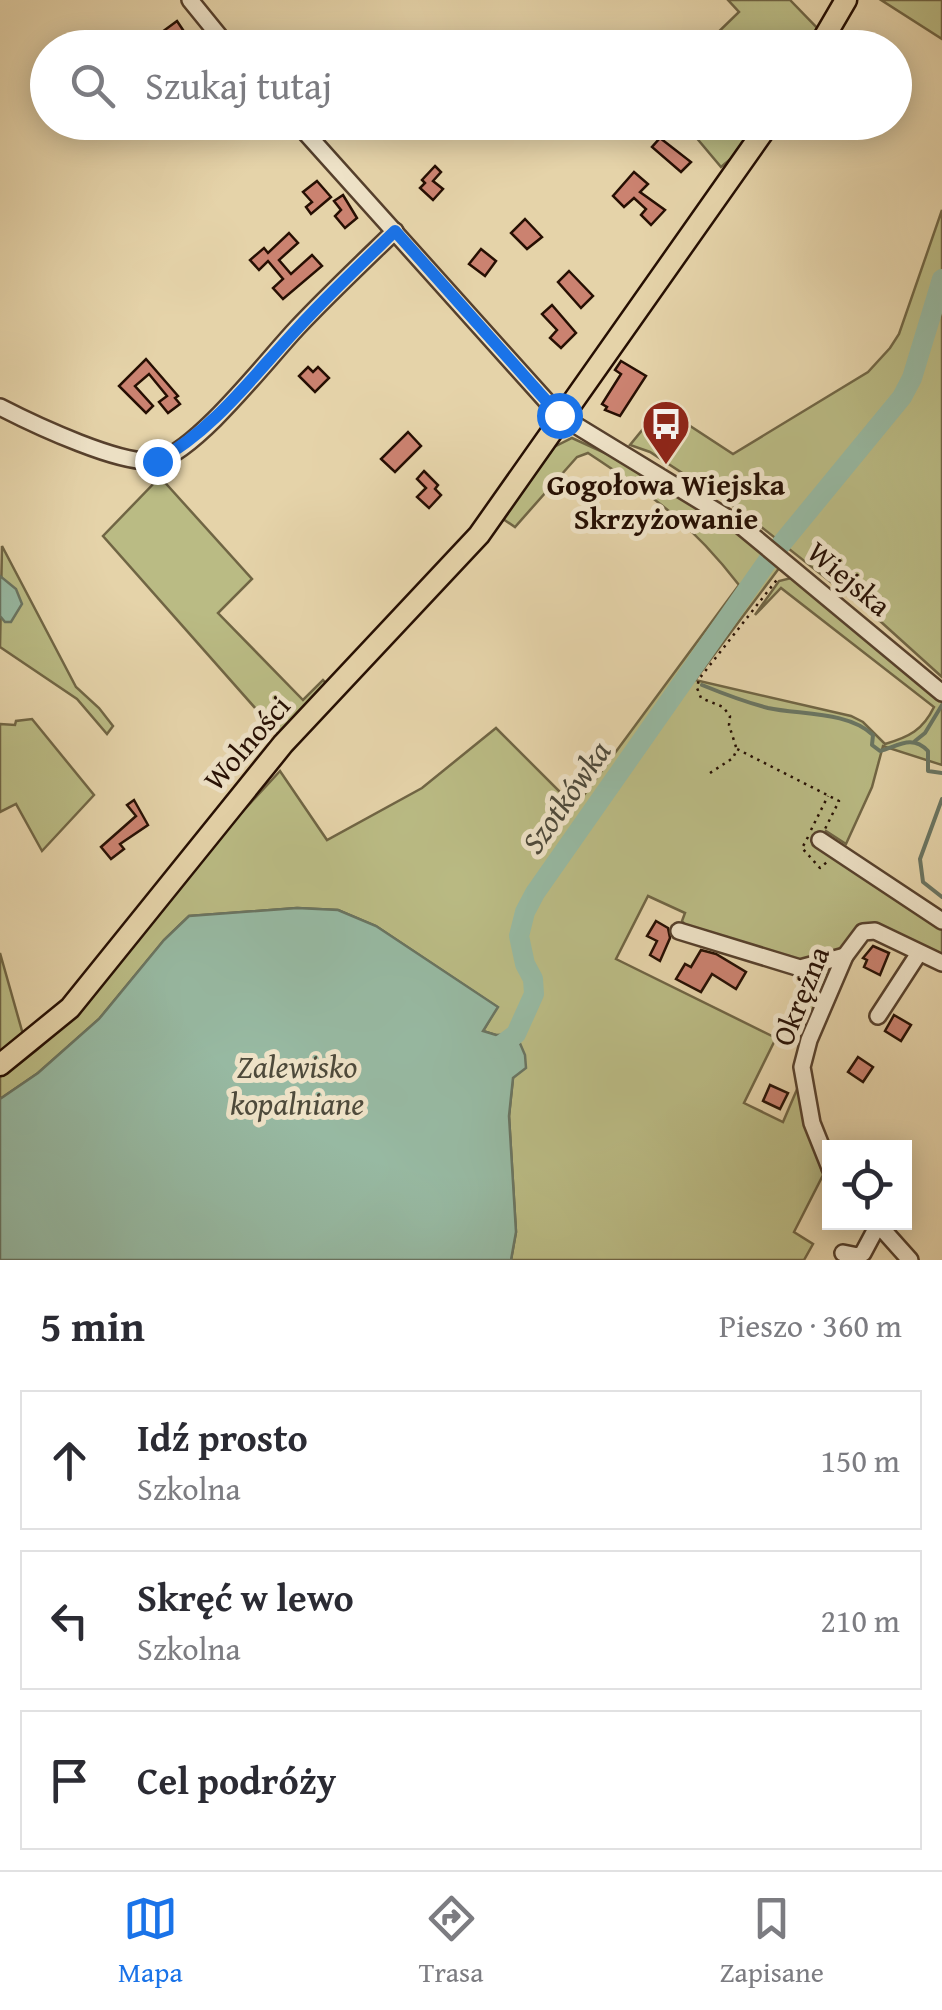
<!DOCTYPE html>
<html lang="pl">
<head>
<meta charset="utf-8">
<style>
  :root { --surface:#fff; --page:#f2f2f3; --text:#2b2b33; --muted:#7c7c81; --line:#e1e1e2; --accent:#1a73e8 }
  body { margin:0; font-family:"Gentium Book Plus",serif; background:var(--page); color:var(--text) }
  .controls { position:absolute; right:30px; bottom:30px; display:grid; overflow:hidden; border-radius:0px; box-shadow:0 5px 25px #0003 }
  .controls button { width:90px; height:90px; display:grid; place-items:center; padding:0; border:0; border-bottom:2px solid var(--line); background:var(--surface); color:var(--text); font:50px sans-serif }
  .stop { position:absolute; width:30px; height:30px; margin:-22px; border:8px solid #1a73e8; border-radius:50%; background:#fff }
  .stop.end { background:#1a73e8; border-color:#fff; box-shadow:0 2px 10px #0008 }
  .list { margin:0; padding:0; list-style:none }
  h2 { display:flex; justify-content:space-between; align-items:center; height:130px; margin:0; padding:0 40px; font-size:42px }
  h2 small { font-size:32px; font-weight:400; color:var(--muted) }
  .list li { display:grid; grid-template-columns:65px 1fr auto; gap:30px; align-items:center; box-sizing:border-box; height:140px; margin:0 20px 20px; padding:0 20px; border:2px solid var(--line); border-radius:0px }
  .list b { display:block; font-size:38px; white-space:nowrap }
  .list p { margin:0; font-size:32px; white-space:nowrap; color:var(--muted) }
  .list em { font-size:32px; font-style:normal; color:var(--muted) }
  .icon { flex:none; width:55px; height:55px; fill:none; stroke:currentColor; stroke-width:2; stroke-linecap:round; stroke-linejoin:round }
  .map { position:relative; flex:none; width:942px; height:1260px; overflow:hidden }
  .search { position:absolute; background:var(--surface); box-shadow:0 5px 25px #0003; left:30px; right:30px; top:30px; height:110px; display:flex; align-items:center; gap:25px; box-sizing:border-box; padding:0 35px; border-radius:55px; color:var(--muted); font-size:38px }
  .sheet { height:610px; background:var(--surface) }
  nav { display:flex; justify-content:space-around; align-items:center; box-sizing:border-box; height:140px; border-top:2px solid var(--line); background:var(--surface); font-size:28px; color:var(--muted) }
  nav a { display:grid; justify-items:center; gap:5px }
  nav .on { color:var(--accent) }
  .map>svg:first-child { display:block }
</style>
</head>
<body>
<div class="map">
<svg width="942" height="1260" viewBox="0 0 942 1260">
  <rect width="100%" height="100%" fill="#e5d3a9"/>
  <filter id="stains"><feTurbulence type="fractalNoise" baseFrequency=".002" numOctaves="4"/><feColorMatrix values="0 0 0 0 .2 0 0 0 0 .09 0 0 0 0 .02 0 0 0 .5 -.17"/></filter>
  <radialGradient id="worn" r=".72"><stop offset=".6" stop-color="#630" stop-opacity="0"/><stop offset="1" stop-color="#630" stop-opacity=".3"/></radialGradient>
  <!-- green -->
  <g fill="#babb84" stroke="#706544" stroke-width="2.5">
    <polygon points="728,0 790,0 820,31 809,47 707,48 705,45 739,12"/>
    <polygon points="881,0 942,0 942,39"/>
    <polygon points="684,123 760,123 745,147 721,167"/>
    <polygon points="942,210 942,677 880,621 745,514 650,452 630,445 661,407 733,454 868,372 890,348 899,334"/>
    <path d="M572,438L616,458L734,528L780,567L695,680L851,716L863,722L885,744C909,737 923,730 934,707L781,588L755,615L779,581L791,578L805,585L942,700V765L883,746L872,787L846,844L826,831L819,846L942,927V960L872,925L806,1029L783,1023L809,974L835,964L794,962L691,931L682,921L685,913L648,896L616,959L776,1038L744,1103L783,1122L798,1087L823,1175L794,1232L813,1244L804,1260H511L516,1232L509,1116L513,1078L496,1035L483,1031L497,1007L376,926L338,910L297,908L189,916L164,940L99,1019L38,1073L0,1099V1077C87,1021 127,943 192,868C220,834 251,803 280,771L327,840L422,788L496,728L575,807L739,585C692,524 652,495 588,453L577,457L515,527L503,519L554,447Z"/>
    <polygon points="160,477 252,579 218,613 303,700 323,680 328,685 279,735 103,536"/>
    <polygon points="2,546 76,687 99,708 113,726 107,734 77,699 0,647"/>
    <polygon points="32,719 94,795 42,851 16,804 0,812 0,724 15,725 16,721"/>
    <polygon points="0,953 24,1038 0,1057"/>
  </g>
  <!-- water -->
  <g fill="#97b9a2" stroke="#6a7562" stroke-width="2.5">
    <polygon points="0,576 16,589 22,604 11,622 5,622 0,616"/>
    <polygon points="297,908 338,910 376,926 498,1007 483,1031 496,1035 516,1034 525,1055 526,1068 513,1078 509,1116 516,1232 511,1260 0,1260 0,1099 38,1073 99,1019 164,940 189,916"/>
  </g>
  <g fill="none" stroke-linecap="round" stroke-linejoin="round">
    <!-- stream -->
    <g stroke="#6a7562" stroke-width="4">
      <polyline points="685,678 687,679"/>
      <path d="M702,685C724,694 745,702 768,708C800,715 848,711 873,735L872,745L880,751C898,746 912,734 928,751V771L942,773"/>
      <polyline points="915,741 925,733 942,705"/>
      <polyline points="942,799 920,859 923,882 942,897"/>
    </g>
    <!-- river -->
    <polyline stroke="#97b9a2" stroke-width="20" points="496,1049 516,1034 534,994 533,979 525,964 519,936 525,912 535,893 769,559 902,397 912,378 942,279"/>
  </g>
  <!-- building -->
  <g fill="#cb8270" stroke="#260f03" stroke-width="2.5">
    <polygon points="177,21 191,42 183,48 173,48 162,32"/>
    <polygon points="660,138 691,162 681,172 652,147"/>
    <polygon points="435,166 441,172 433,181 443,189 433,200 420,188 425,183 422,180"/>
    <polygon points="634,172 648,184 640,192 665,210 651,225 641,215 646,209 634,198 624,207 613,196"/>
    <polygon points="317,181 331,197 311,214 306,207 312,202 303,192"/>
    <polygon points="343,195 357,218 345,228 335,216 341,210 334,201"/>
    <polygon points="525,219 542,237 527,249 511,233"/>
    <polygon points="289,233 298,243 279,260 291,274 312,255 322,266 283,299 273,288 283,279 268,261 259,270 250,260 264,248 268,253"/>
    <polygon points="481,249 496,261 485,276 469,264"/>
    <polygon points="569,271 593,296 581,308 558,282"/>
    <polygon points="552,305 576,333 561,348 550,338 557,330 542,314"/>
    <polygon points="146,359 178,396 175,398 180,404 168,413 159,402 167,396 149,374 135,386 153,406 146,413 119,386"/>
    <polygon points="621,361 646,376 620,416 605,410 607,407 602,404 621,374 615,370"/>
    <polygon points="308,367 313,372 318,367 329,378 315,392 299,376"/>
    <polygon points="408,432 421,446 395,472 381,459"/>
    <polygon points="424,471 438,485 435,489 441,495 429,508 417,497 426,488 417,479"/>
    <polygon points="134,800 148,825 120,844 124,849 111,859 101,847 136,816 127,805"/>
    <polygon points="656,921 668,928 670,938 660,961 650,955 657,941 647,936"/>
    <polygon points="873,946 889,953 880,975 864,967 867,960 863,958"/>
    <polygon points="701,950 716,954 746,972 736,989 712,974 701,992 676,979 685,964 691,967"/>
    <polygon points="894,1015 911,1025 901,1041 885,1031"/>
    <polygon points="858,1057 873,1067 863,1082 848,1072"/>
    <polygon points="770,1085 788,1093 780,1109 763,1101"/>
  </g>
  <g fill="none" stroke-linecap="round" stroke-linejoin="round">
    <!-- minor casing -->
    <g stroke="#56402c" stroke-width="20">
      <g id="minor">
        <polyline points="190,0 229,48"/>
        <polyline points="296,122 559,415 741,526 942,693"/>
        <path d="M0,407C31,423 127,469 159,460C198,449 267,360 297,328C328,295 362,263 395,231"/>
        <polyline points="820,840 942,921"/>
        <polyline points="679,931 800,968 845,956"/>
        <polyline points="878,1016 919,953"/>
        <polyline points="830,1168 812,1123 802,1067 809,1040 845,956 863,932 875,931 942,963"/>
        <polyline points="876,1222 910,1260"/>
        <polyline points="843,1253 858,1256 863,1253 878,1225"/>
      </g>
    </g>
    <!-- major casing -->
    <g stroke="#260f03" stroke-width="25">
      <g id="major">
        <polyline points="818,48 846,0"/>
        <polyline points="0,1065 70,1008 283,744 479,535 770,122"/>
      </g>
    </g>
    <!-- path -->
    <g stroke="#260f03" stroke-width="2.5" stroke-dasharray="2.5 5" stroke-linecap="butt">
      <polyline points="736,747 729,725 730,716 723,707 701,698 697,688 699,679 779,577"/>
      <polyline points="710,773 733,758 737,749 839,801 825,829"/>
      <polyline points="811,830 828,796"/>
      <polyline points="808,837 802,848 820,868 827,862"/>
    </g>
    <!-- minor -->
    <use href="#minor" stroke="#eee2c7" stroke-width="15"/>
    <!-- major -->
    <use href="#major" stroke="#e5d3a9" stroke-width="20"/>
  </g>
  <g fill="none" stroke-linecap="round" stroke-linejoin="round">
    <!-- route -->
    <path stroke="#1a73e8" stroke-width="12" d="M157,461C214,430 253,376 297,329C328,295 362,263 395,231L559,415"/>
  </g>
  <!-- icons -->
  <defs>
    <g id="bus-pin" transform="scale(2.5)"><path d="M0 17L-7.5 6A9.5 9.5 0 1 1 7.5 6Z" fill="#8f2418" stroke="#eee2c7"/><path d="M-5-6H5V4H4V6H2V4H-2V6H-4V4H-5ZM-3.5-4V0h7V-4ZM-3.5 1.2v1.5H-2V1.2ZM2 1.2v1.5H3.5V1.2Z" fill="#fff"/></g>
  </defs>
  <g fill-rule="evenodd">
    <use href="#bus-pin" x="666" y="424"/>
  </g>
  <g text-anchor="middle" stroke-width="10" stroke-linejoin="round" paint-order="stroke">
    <!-- poi labels -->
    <g font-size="30" font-weight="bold" fill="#260f03" stroke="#eee2c7">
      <text x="666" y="495">Gogołowa Wiejska<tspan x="666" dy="34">Skrzyżowanie</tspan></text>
    </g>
    <!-- street labels -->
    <g font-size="30" fill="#260f03" stroke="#eee2c7">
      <text transform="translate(849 579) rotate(40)" y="10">Wiejska</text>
      <text transform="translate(247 743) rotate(-49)" y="10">Wolności</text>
      <text transform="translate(801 996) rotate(-68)" y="10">Okrężna</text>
    </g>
    <!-- water labels -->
    <g font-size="32" font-style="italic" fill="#4e4a3b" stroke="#eee2c7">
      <text transform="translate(566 797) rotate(-55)" y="11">Szotkówka</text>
      <text x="297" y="1078">Zalewisko<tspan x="297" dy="37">kopalniane</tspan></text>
    </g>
  </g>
  <rect width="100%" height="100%" filter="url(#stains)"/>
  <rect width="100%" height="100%" fill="url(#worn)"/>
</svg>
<div class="controls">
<button><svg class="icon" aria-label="locate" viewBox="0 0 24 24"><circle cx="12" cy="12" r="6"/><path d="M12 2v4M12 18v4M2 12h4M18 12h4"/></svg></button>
</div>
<div class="stop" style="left:559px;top:415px"></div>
<div class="stop end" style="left:157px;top:461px"></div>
<div class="search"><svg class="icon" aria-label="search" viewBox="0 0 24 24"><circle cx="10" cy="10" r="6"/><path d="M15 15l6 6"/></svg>Szukaj tutaj</div>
</div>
<section class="sheet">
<h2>5 min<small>Pieszo · 360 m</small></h2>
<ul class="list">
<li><svg class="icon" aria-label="ahead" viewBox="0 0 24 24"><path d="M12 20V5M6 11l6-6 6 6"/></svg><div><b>Idź prosto</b><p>Szkolna</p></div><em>150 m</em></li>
<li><svg class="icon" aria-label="left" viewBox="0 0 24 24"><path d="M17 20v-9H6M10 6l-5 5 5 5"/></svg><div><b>Skręć w lewo</b><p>Szkolna</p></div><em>210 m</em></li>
<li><svg class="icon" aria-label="arrive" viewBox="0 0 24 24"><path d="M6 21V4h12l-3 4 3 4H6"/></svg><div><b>Cel podróży</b></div></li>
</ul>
</section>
<nav>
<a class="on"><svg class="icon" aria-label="map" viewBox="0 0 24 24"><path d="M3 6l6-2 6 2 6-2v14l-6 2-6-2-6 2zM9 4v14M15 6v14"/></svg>Mapa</a>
<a><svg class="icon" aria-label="directions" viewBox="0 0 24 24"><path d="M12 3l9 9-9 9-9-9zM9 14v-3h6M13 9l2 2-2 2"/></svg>Trasa</a>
<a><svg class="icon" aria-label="saved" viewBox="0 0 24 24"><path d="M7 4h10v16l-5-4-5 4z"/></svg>Zapisane</a>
</nav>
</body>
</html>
